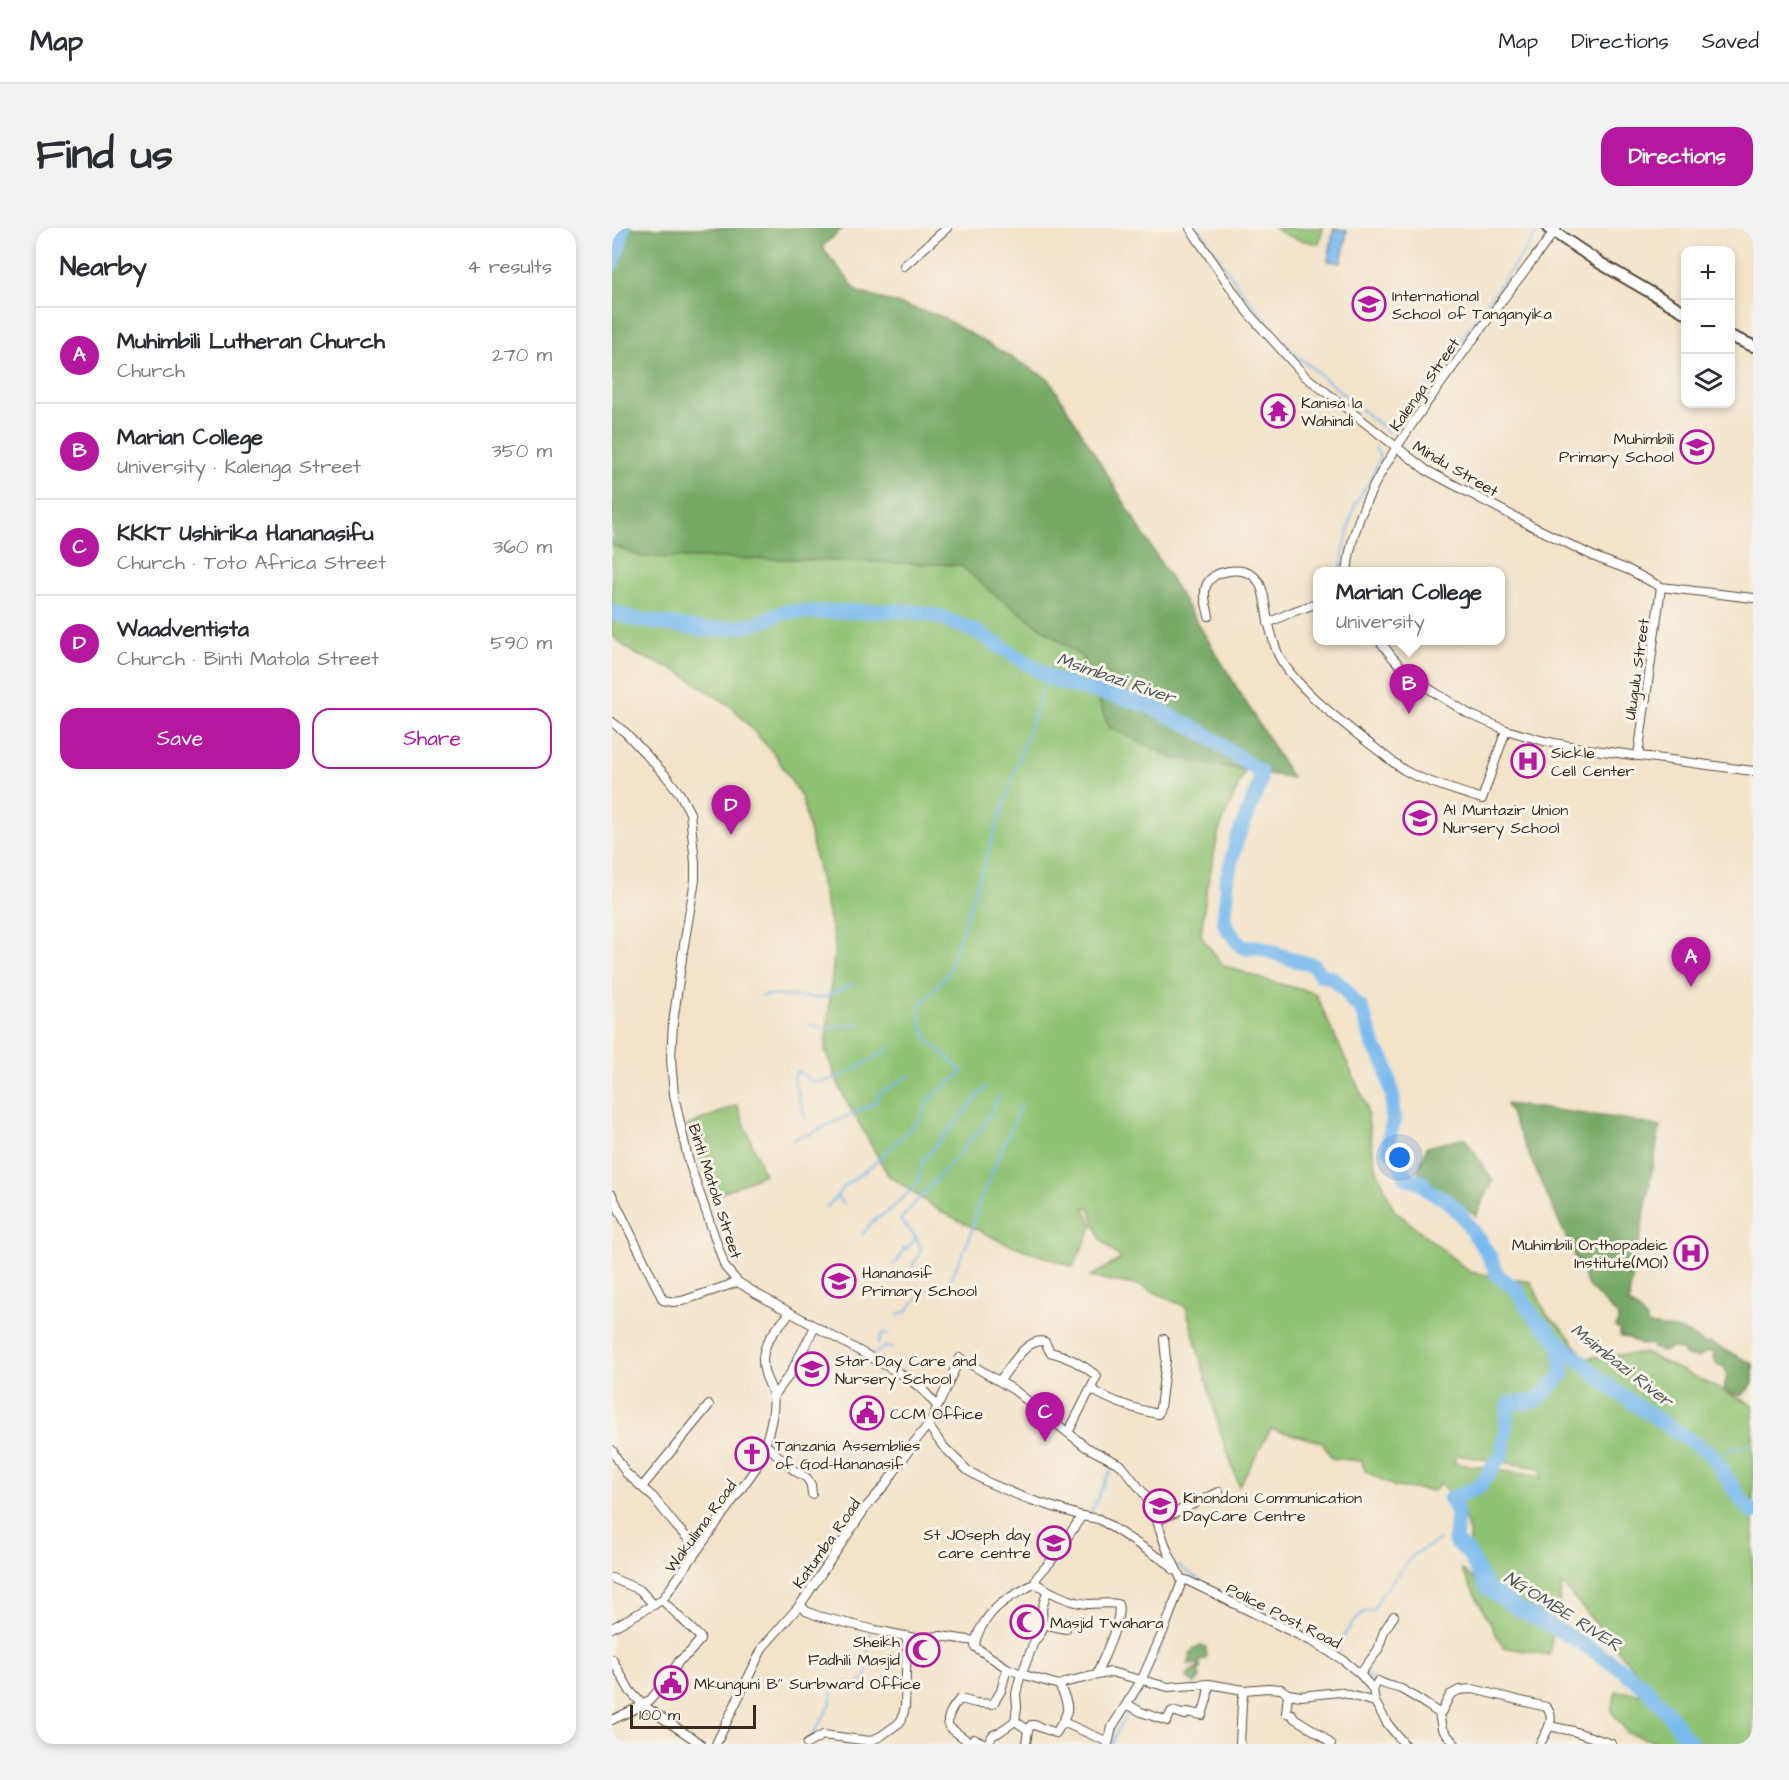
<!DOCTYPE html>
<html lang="en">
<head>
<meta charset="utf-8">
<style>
  :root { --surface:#fff; --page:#f2f2f3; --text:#2b2b33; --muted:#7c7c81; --line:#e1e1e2; --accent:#b5179e }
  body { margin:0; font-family:"Architects Daughter",sans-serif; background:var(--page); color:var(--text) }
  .controls { position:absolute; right:18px; top:18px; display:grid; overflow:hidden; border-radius:12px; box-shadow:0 3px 9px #0003 }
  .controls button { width:54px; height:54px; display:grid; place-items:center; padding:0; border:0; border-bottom:2px solid var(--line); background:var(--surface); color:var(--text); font:30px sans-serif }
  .scale { position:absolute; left:18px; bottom:15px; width:126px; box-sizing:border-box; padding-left:6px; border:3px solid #3b2a1e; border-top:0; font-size:16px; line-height:21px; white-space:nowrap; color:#3b2a1e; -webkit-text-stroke:4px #f7f3e8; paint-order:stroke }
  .you { position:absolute; left:788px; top:930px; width:21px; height:21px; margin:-15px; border:4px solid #fff; border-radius:50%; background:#1a73e8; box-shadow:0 0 0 9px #1a73e833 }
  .badge { display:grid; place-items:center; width:39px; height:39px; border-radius:50%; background:var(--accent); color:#fff; font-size:20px; font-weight:700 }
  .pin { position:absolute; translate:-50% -50px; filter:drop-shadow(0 2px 3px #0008) }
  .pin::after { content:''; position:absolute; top:32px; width:21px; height:18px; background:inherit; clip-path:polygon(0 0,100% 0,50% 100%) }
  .popup { position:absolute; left:701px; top:339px; width:192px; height:78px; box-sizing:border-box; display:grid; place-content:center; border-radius:12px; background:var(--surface); filter:drop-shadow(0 2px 4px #0005); font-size:20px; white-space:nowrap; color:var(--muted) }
  .popup b { font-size:22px; color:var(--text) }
  .popup::after { content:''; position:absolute; left:50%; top:100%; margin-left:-12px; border:12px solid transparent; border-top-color:var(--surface) }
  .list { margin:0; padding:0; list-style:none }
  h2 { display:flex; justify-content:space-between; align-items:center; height:78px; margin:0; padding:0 24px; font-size:26px }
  h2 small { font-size:20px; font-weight:400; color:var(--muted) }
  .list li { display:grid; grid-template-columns:39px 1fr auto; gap:18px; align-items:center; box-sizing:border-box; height:96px; padding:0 24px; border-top:2px solid var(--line) }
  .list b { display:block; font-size:22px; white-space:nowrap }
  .list p { margin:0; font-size:20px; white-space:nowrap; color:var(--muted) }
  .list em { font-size:20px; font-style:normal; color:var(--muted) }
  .actions { display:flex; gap:12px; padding:18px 24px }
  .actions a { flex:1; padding:14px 0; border:2px solid var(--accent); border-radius:18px; text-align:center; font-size:21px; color:var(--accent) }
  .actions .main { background:var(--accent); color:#fff }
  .icon { flex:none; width:33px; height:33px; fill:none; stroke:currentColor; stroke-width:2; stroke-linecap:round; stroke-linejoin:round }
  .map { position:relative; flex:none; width:1141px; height:1516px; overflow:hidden; border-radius:18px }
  header { display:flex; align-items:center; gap:36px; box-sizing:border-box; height:84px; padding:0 30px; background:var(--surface); border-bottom:2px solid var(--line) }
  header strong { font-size:28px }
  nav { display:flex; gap:33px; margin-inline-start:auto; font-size:21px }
  .intro { display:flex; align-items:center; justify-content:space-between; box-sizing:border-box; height:144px; padding:0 36px }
  h1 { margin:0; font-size:42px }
  .button { padding:15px 27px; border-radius:18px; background:var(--accent); color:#fff; font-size:21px; font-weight:700 }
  main { display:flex; gap:36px; padding:0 36px }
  aside { flex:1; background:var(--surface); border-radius:18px; box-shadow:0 3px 9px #0003 }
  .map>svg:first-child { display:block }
</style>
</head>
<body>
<header>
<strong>Map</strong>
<nav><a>Map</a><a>Directions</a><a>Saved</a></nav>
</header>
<div class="intro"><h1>Find us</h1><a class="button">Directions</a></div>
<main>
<aside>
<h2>Nearby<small>4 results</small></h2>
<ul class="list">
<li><span class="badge">A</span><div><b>Muhimbili Lutheran Church</b><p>Church</p></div><em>270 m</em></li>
<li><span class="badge">B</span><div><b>Marian College</b><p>University · Kalenga Street</p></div><em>350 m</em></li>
<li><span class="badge">C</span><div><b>KKKT Ushirika Hananasifu</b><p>Church · Toto Africa Street</p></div><em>360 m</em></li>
<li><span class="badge">D</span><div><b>Waadventista</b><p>Church · Binti Matola Street</p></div><em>590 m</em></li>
</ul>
<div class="actions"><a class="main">Save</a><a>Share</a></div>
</aside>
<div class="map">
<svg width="1141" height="1516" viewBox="0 0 1141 1516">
  <rect width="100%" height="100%" fill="#f7f3e8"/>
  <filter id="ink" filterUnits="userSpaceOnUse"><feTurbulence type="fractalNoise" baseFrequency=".0167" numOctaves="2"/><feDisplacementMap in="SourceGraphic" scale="12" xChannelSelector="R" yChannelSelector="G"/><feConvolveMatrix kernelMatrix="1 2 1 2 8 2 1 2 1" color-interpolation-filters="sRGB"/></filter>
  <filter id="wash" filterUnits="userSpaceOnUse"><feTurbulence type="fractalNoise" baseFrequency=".008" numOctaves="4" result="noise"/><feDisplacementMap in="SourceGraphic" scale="24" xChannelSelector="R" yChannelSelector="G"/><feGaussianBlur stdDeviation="1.35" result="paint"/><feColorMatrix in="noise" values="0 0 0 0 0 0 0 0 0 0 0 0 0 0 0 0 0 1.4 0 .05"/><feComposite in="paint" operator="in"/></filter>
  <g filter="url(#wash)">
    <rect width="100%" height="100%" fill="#f3e3c9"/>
    <!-- green -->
    <g fill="#90c273" stroke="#667648" stroke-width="1.5" fill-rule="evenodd">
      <path d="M662,0H711L707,16C691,13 676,10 662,0Z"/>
      <path d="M0,317L31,329L176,331L348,337L382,366L470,429L497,499L563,530L633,542L607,603L594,665L589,708L611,737L653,752L703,765L754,876L763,937L782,982L858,1044L919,1054L935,1087L951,1101L973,1130L1033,1125L1141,1177V1516H1047L1044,1514L1016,1505L999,1483L1004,1463L1044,1467L950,1356L937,1427L891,1419L849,1341L868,1356L859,1341L858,1308L849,1277L828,1255L822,1263L783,1259L753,1243L750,1233L720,1230L710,1214L659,1201L627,1258L609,1206L574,1079L529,1058L477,1049L509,1031L489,1012L477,979L472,980L481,997L461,1039L388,1013L328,983L276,947L231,867L213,823L223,717L190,570L164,528L121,480L67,444L21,425L0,408ZM845,1227L928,1240L930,1249L842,1235Z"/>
      <polygon points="125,877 152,946 103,968 75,898"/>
    </g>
    <!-- forest -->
    <g fill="#74a865" stroke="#586942" stroke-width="1.5">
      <polygon points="0,0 231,0 210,19 246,64 328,88 437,151 680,550 563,530 497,499 470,429 382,366 348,337 176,331 31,329 0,317"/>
      <path d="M894,876L1012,891L1048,899L1017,1069L1018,1070L1017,1076C1026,1080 1028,1087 1035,1091V1096C1048,1100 1061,1099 1074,1104C1082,1107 1086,1114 1094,1116L1097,1114L1141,1136V1155L1131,1167L1121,1166L1112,1161L1115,1146L1112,1138H1106L1101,1131L1102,1124H1093L1087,1130L1073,1128L1070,1123L1058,1119L1055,1123H1048L1041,1120L1040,1116L1028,1117L1017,1110L1009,1109L1007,1102L1003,1099L1006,1094V1088L976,1058Z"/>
      <polygon points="853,910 881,953 864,988 805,947 815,919"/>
      <polygon points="589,1417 594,1419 595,1430 587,1434 589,1440 586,1443 588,1449 585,1454 582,1456 575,1450 576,1446 586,1440 586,1438 583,1436 579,1437 575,1436 579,1430 578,1427 582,1420"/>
    </g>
    <!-- water -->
    <polygon fill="#7abbef" stroke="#5a7286" stroke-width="1.5" points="722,0 735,3 729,35 716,33"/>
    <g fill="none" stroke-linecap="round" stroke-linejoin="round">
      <!-- stream -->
      <g stroke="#7abbef" stroke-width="2">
        <polyline points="588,0 595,13 631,65 681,124 774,202 783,204 926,4"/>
        <polyline points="728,344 735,307 742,279 758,252 768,230 763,218"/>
        <polyline points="149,768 156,767 210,770 241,756"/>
        <path d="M197,796C212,804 233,797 249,795"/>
        <path d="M193,889L183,855L182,850L185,843C193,846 196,854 206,854C229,853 260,831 279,819"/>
        <polyline points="180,912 197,906 263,875 267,866 298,847"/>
        <polyline points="224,968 232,976"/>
        <polyline points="215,979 234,957 261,937 309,890 316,872 351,844 315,811 310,798 308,777 335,747 435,448"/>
        <polyline points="250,1007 261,993 278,982 306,955 310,934 374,859"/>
        <polyline points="281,1037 286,1033 292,1019 295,1021 304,1009 303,1007"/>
        <path d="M299,1050C298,1040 305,1031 309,1022C306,1009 298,1002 288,992L370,900L387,868"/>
        <path d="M286,1088L288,1085L294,1084C304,1072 311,1059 329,1061L336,1056L358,1009L365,980L409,877"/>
        <polyline points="266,1115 270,1106 274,1105 277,1107"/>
        <polyline points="260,1127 273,1119 281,1120"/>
        <polyline points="1099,1226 1141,1216"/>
        <polyline points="266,1259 278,1241"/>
        <polyline points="538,1271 542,1276 545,1284"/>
        <path d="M476,1288C488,1272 490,1251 503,1238"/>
        <polyline points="565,1337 599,1360 619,1370"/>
        <polyline points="436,1342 445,1331"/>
        <polyline points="195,1356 249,1280"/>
        <polyline points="687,1405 690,1403 697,1408"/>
        <path d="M727,1425C726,1414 740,1394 748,1387C751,1384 757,1383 761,1382L771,1365L801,1327L828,1312"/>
        <polyline points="753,1445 762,1453"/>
        <polyline points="535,1450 557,1400"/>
        <polyline points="521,1477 532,1457"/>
        <polyline points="198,1511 218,1478 220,1464 226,1458 233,1454 245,1457 255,1450 255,1437 258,1403"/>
        <polyline points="500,1516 507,1499 518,1482"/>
      </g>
      <!-- river -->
      <g stroke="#7abbef" stroke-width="15">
        <polyline points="0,36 8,14 11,0"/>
        <polyline points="0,384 22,391 96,402 121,400 146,395 172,384 294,383 326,388 367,405 442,452 469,460 523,473 546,482 590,504 648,544 648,553 645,563 625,611 614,655 615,664 612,691 614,699 629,718 635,720 646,719 681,732 700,736 709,747 719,749 733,761 741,774 749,780 763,820 773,835 781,871 780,885 782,891 777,909 777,921 788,933 794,950 810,954 817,963 833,971 847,984 877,1027 886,1048 904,1061 921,1088 947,1114 992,1154 1018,1173 1099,1226 1132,1276 1141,1284"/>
        <polyline points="947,1114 951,1146 924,1173 897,1175 890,1226 867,1259 838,1271 845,1284 843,1314 856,1324 875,1360 901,1378 963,1411 1008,1440 1035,1461 1055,1484 1079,1516"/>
      </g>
    </g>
  </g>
  <g filter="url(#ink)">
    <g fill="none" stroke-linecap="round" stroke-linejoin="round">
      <!-- street casing -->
      <g stroke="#574638" stroke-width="10">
        <g id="street">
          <polyline points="578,0 636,85 693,148 814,242 920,298 983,329 1017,342 1049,359 1141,370"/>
          <polyline points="292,38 335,0"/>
          <path d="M735,344C741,278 780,225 816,173C841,139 866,104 892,70C909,47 927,25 944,1"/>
          <path d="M597,388C595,378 590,365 595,356C602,342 628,339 640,347C653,354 653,381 656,393C658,401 664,422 667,428C683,459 731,495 759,517C770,525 781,535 792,542C812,554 847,563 870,571L894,502"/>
          <polyline points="656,395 680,384 706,375"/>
          <polyline points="767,412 781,430 800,450 857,486 894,502 932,513 968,520 1141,543"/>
          <polyline points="0,494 14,505 54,548 68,566 78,585 83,635 83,652 71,723 61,795 59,831 62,867 76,931 113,1039 126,1054 145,1066 296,1150 312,1163 325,1178"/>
          <polyline points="1026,528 1049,359"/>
          <polyline points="0,967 51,1072 61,1074 70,1073 126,1054"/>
          <path d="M388,1152C398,1140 415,1108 433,1114L438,1124C456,1128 471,1137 485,1148L456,1205"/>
          <path d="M479,1161C500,1174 522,1181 546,1186L548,1180L554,1132L552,1111"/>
          <polyline points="161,1169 178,1146 203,1099"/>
          <polyline points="316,1197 330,1217 355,1242 375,1254 413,1270 470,1288 487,1291 557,1336 562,1342"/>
          <polyline points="154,1217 183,1243 195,1250 199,1257 200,1266"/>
          <polyline points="0,1222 14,1245 42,1270 64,1298 86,1321"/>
          <polyline points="30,1259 97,1177"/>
          <path d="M470,1288L439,1333L425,1349L423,1355C412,1362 400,1367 390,1375C378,1384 363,1404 363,1419L395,1440L409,1446L447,1457L454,1454L499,1444L556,1459L597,1456L632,1462L656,1460L669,1461L676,1466L689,1468L727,1464L763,1474"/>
          <polyline points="545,1293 607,1264"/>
          <polyline points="0,1350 28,1362 42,1377"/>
          <polyline points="570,1353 574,1352 701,1414 731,1432 748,1446 761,1461 763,1474 775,1495 792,1516"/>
          <path d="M423,1355C439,1365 458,1375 477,1376C487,1376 497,1374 506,1376C511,1391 491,1430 485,1446"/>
          <polyline points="188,1376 194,1383 206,1388 263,1402 303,1410 329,1408 363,1413"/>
          <polyline points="431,1396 454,1401"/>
          <path d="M0,1400L50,1372L144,1240C152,1224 164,1185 161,1168C160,1160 155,1153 153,1146C145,1118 162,1104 178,1085"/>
          <polyline points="0,1431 18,1463 31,1477 89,1516"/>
          <polyline points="748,1446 766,1422 772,1403 782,1388"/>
          <path d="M761,1461L766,1453C774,1458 781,1458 789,1461C802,1468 815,1477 827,1485L830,1501L843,1516"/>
          <polyline points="676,1466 674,1485 680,1486 682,1490 706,1505 719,1516"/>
          <polyline points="515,1476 529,1484 555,1493 559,1484 561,1483 573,1487 575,1484 590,1487 595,1471 597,1456"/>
          <path d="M827,1485L830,1483L838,1467L847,1462L861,1461L934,1479C945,1490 934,1505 928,1516"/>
          <polyline points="0,1492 31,1477 38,1472 57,1450 67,1433 77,1425 88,1412 88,1409 50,1372"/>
          <path d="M403,1493L416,1502L419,1497H422L444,1505C458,1483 459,1480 447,1457"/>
          <polyline points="451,1494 496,1514"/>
          <polyline points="937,1498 961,1503 1000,1516"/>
          <path d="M357,1514L337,1499C333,1490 341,1478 348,1471L364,1475L381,1476L389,1463L395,1440"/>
          <polyline points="354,1515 362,1511 373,1516"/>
          <polyline points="104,1516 151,1419 188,1377 255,1278 274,1256 301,1216 319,1193 348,1130 402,1162 474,1219 509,1237 533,1267 545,1293 555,1322 570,1353"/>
          <polyline points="195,1516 211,1507 258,1513 269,1508 287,1495 290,1491 293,1479 295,1409"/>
          <polyline points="375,1516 381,1507 386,1505 403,1493 405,1479 404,1466 407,1453 422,1414 429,1405 431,1399 430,1381 435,1363"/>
          <polyline points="414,1516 416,1502"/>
          <polyline points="496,1516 500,1499 529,1453 554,1397 570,1353"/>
          <polyline points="628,1516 630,1475 632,1462"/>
        </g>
      </g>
      <!-- secondary casing -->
      <g stroke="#574638" stroke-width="14">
        <g id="secondary">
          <polyline points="936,0 988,35 1074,85"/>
          <polyline points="1118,108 1141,118"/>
        </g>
      </g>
      <!-- street -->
      <use href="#street" stroke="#fff" stroke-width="8"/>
      <!-- secondary -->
      <use href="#secondary" stroke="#fff" stroke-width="10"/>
    </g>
  </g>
  <!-- icons -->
  <defs>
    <g id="school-ring" transform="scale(1.725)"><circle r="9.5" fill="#f7f3e8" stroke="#b5179e" stroke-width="1.5"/><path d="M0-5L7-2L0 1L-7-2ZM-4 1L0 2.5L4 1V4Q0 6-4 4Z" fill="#b5179e"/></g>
    <g id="temple-ring" transform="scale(1.725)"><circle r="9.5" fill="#f7f3e8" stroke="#b5179e" stroke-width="1.5"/><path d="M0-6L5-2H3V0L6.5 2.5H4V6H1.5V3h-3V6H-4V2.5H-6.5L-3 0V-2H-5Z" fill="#b5179e"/></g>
    <g id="hospital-ring" transform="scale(1.725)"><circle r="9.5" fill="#f7f3e8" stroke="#b5179e" stroke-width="1.5"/><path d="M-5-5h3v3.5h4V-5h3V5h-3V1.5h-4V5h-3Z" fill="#b5179e"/></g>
    <g id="civic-ring" transform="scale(1.725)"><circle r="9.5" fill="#f7f3e8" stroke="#b5179e" stroke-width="1.5"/><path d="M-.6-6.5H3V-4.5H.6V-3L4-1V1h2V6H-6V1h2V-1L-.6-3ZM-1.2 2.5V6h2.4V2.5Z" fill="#b5179e"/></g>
    <g id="church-ring" transform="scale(1.725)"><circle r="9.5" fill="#f7f3e8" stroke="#b5179e" stroke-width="1.5"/><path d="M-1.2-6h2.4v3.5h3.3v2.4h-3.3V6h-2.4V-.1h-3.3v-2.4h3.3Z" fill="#b5179e"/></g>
    <g id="mosque-ring" transform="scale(1.725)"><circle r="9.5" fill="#f7f3e8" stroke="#b5179e" stroke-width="1.5"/><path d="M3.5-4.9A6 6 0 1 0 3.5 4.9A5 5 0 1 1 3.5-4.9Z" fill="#b5179e"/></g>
  </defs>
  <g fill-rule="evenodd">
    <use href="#school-ring" x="757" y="76"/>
    <use href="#temple-ring" x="666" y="183"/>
    <use href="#school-ring" x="1085" y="219"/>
    <use href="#hospital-ring" x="916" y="533"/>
    <use href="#school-ring" x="808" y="590"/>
    <use href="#hospital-ring" x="1079" y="1025"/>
    <use href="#school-ring" x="227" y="1053"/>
    <use href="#school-ring" x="200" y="1141"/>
    <use href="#civic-ring" x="255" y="1185"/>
    <use href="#church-ring" x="140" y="1226"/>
    <use href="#school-ring" x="548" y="1278"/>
    <use href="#school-ring" x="442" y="1315"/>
    <use href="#mosque-ring" x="415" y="1394"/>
    <use href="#mosque-ring" x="311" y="1422"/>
    <use href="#civic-ring" x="59" y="1455"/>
  </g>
  <g text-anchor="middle" stroke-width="6" stroke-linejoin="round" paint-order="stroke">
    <!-- poi labels -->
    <g font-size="16" fill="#3b2a1e" stroke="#f7f3e8" text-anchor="start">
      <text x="780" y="73">International<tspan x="780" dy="18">School of Tanganyika</tspan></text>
      <text x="689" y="180">Kanisa la<tspan x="689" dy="18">Wahindi</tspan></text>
      <text x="1062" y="216" text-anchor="end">Muhimbili<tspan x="1062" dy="18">Primary School</tspan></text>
      <text x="939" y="530">Sickle<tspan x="939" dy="18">Cell Center</tspan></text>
      <text x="831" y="587">Al Muntazir Union<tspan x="831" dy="18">Nursery School</tspan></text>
      <text x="1056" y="1022" text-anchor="end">Muhimbili Orthopadeic<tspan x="1056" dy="18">Institute(MOI)</tspan></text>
      <text x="250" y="1050">Hananasif<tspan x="250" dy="18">Primary School</tspan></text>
      <text x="223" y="1138">Star Day Care and<tspan x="223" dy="18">Nursery School</tspan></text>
      <text x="278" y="1191">CCM Office</text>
      <text x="163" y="1223">Tanzania Assemblies<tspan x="163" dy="18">of God-Hananasif</tspan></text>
      <text x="571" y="1275">Kinondoni Communication<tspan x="571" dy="18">DayCare Centre</tspan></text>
      <text x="419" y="1312" text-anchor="end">St JOseph day<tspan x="419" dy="18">care centre</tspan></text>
      <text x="438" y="1400">Masjid Twahara</text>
      <text x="288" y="1419" text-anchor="end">Sheikh<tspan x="288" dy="18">Fadhili Masjid</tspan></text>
      <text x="82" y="1461">Mkunguni B'' Surbward Office</text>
    </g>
    <!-- street labels -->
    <g font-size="16" fill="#3b2a1e" stroke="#f7f3e8">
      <text transform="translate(812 156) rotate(-55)" y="6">Kalenga Street</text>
      <text transform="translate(844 240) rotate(30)" y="6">Mindu Street</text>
      <text transform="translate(1024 441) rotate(-82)" y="6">Ulugulu Street</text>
      <text transform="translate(104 963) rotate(72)" y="6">Binti Matola Street</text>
      <text transform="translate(88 1298) rotate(-54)" y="6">Wakulima Road</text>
      <text transform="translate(214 1315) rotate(-55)" y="6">Katumba Road</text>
      <text transform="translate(672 1387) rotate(27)" y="6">Police Post Road</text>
    </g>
    <!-- water labels -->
    <g font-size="18" font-style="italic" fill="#4e565d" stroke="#f7f3e8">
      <text transform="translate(504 450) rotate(19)" y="6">Msimbazi River</text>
      <text transform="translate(1010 1137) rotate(38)" y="6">Msimbazi River</text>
      <text transform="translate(951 1383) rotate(32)" y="6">NG'OMBE RIVER</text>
    </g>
  </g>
</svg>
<div class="controls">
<button>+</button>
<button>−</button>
<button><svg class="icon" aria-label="layers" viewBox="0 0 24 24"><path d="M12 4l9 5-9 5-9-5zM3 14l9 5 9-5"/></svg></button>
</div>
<div class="scale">100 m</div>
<div class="you"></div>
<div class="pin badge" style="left:1079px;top:759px">A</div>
<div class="pin badge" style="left:797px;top:486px">B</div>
<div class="popup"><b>Marian College</b>University</div>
<div class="pin badge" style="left:433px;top:1214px">C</div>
<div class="pin badge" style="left:119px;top:607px">D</div>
</div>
</main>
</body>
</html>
